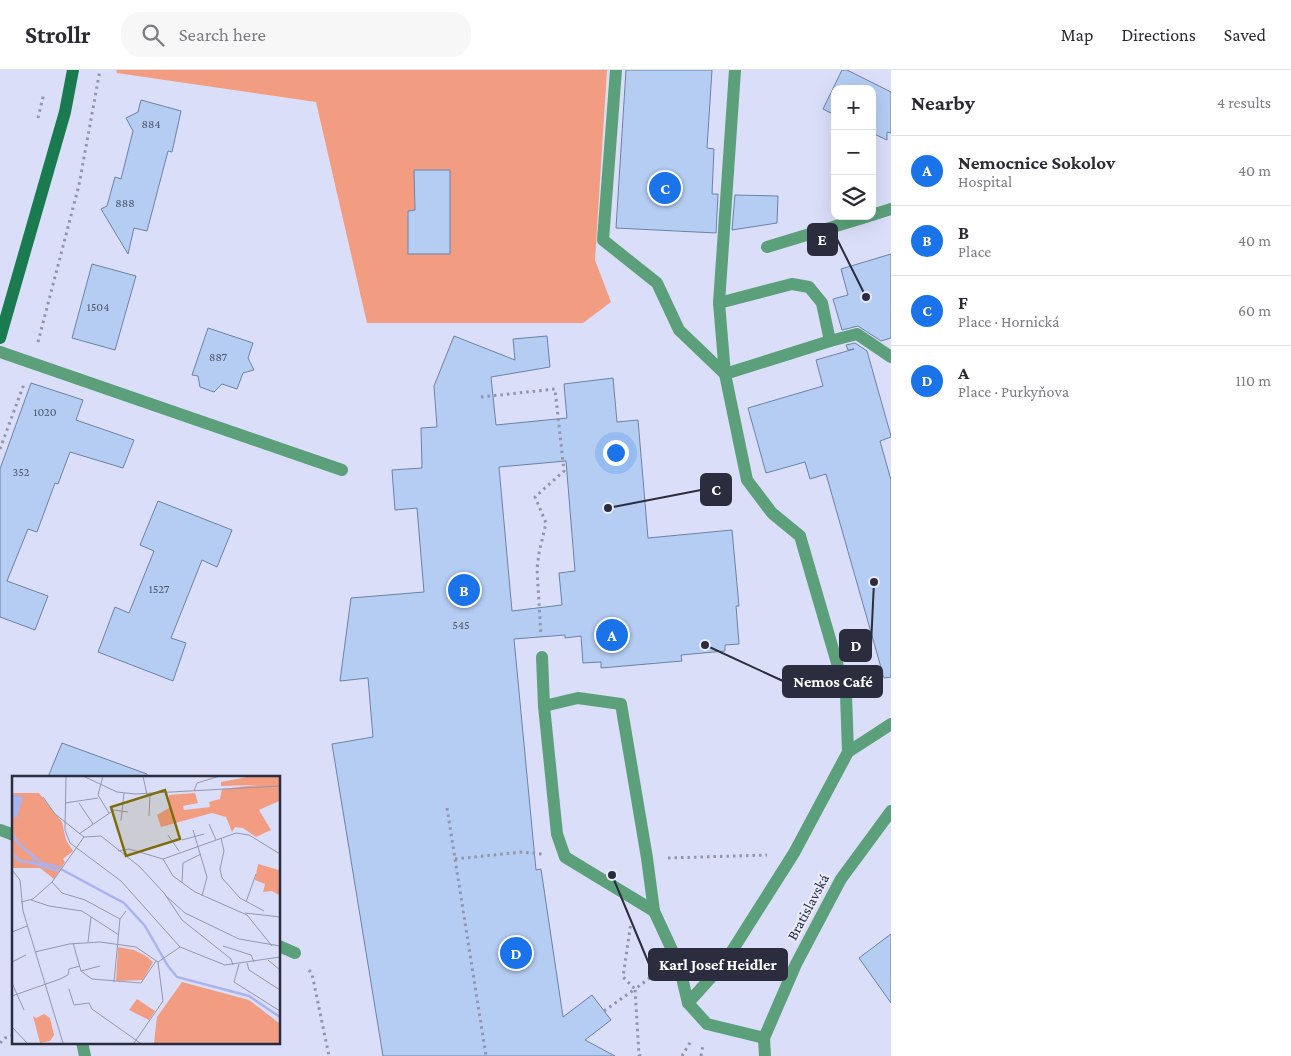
<!DOCTYPE html>
<html lang="en">
<head>
<meta charset="utf-8">
<style>
  :root { --surface:#fff; --page:#f7f7f7; --text:#2b2b33; --muted:#7c7c81; --line:#e1e1e2; --accent:#1a73e8 }
  body { margin:0; font-family:"Crimson Pro",serif; background:var(--page); color:var(--text) }
  .controls { position:absolute; right:15px; top:15px; display:grid; overflow:hidden; border-radius:10px; box-shadow:0 5px 20px #0002 }
  .controls button { width:45px; height:45px; display:grid; place-items:center; padding:0; border:0; border-bottom:1px solid var(--line); background:var(--surface); color:var(--text); font:25px sans-serif }
  .you { position:absolute; left:615px; top:382px; width:18px; height:18px; margin:-12px; border:4px solid #fff; border-radius:50%; background:#1a73e8; box-shadow:0 0 0 8px #1a73e833 }
  .badge { display:grid; place-items:center; width:32px; height:32px; border-radius:50%; background:var(--accent); color:#fff; font-size:16px; font-weight:700 }
  .pin { position:absolute; translate:-50% -50%; border:2px solid #fff; box-shadow:0 1px 5px #0006 }
  .list { margin:0; padding:0; list-style:none }
  h2 { display:flex; justify-content:space-between; align-items:center; height:65px; margin:0; padding:0 20px; font-size:21px }
  h2 small { font-size:16px; font-weight:400; color:var(--muted) }
  .list li { display:grid; grid-template-columns:32px 1fr auto; gap:15px; align-items:center; box-sizing:border-box; height:70px; padding:0 20px; border-top:1px solid var(--line) }
  .list b { display:block; font-size:19px; white-space:nowrap }
  .list p { margin:0; font-size:16px; white-space:nowrap; color:var(--muted) }
  .list em { font-size:16px; font-style:normal; color:var(--muted) }
  .icon { flex:none; width:28px; height:28px; fill:none; stroke:currentColor; stroke-width:2; stroke-linecap:round; stroke-linejoin:round }
  .map { position:relative; flex:none; width:891px; height:986px; overflow:hidden }
  header { display:flex; align-items:center; gap:30px; box-sizing:border-box; height:70px; padding:0 25px; background:var(--surface); border-bottom:1px solid var(--line) }
  header strong { font-size:24px }
  nav { display:flex; gap:28px; margin-inline-start:auto; font-size:18px }
  .search { width:350px; height:45px; background:var(--page); display:flex; align-items:center; gap:12px; box-sizing:border-box; padding:0 18px; border-radius:20px; color:var(--muted); font-size:19px }
  main { display:flex }
  aside { flex:1; background:var(--surface) }
  .map>svg:first-child { display:block }
</style>
</head>
<body>
<header>
<strong>Strollr</strong>
<div class="search"><svg class="icon" aria-label="search" viewBox="0 0 24 24"><circle cx="10" cy="10" r="6"/><path d="M15 15l6 6"/></svg>Search here</div>
<nav><a>Map</a><a>Directions</a><a>Saved</a></nav>
</header>
<main>
<div class="map">
<svg width="891" height="986" viewBox="0 0 891 986">
  <rect width="100%" height="100%" fill="#dadef8"/>
  <!-- green -->
  <polygon fill="#f29d81" points="116,0 607,0 595,190 611,232 583,253 367,253 316,32 117,3"/>
  <!-- building -->
  <g fill="#b5cdf3" stroke="#6c82a5" fill-rule="evenodd">
    <polygon points="626,0 712,0 707,78 714,79 712,124 718,124 716,163 616,158"/>
    <polygon points="842,0 847,0 891,22 891,63 887,62 887,70 872,63 872,19 835,19 835,45 823,39"/>
    <polygon points="141,30 181,41 172,82 168,81 147,161 134,158 128,184 101,139 107,136 115,107 121,109 133,61 126,48 138,42"/>
    <polygon points="414,100 450,100 450,184 408,184 408,141 415,140"/>
    <polygon points="735,125 778,126 777,153 732,160"/>
    <polygon points="891,184 891,268 881,271 858,256 842,260 833,229 848,225 841,199"/>
    <polygon points="92,194 136,206 115,280 72,268"/>
    <polygon points="208,258 253,273 248,288 254,300 243,303 237,319 222,314 214,322 200,317 198,306 192,305"/>
    <path d="M454,266L515,290L513,269L547,266L550,297L491,307L496,355L567,348L564,314L613,308L617,352L638,350L648,468L732,460L739,536H736L739,574L725,575V581L681,585L682,591L601,598V592L583,593L581,566L565,568V565L514,569L536,800L541,799L563,947L592,925L611,950L585,970L615,986H383L332,674L373,667L368,608L340,611L351,528L424,522L417,438L395,440L392,400L422,398L421,358L437,357L434,316ZM566,391L575,501L559,503L562,535L512,541L499,397Z"/>
    <polygon points="855,273 867,281 891,366 891,367 880,371 891,410 891,607 884,608 826,404 810,409 805,392 766,403 748,338 823,316 816,290 854,279 848,280 846,275"/>
    <polygon points="31,313 83,330 76,350 134,370 123,398 70,382 58,414 55,413 37,462 28,459 7,511 48,526 35,560 0,547 0,399"/>
    <polygon points="158,431 232,460 217,497 202,490 171,568 186,573 173,611 98,582 115,537 129,543 154,481 140,475"/>
    <polygon points="62,673 147,704 147,707 48,707"/>
    <polygon points="891,864 891,933 859,888"/>
  </g>
  <g fill="none" stroke-linecap="round" stroke-linejoin="round">
    <!-- path -->
    <g stroke="#9195ab" stroke-width="3" stroke-dasharray="2.5 4" stroke-linecap="butt">
      <polyline points="38,48 44,23"/>
      <polyline points="38,272 79,115 100,0"/>
      <polyline points="481,327 555,319 564,401 535,427 546,453 539,483 537,499 541,566"/>
      <polyline points="0,379 24,314"/>
      <polyline points="447,738 486,986"/>
      <polyline points="668,788 767,785"/>
      <polyline points="455,789 522,782 542,784"/>
      <polyline points="309,900 312,904 329,986"/>
      <polyline points="604,941 635,919 623,907 631,852"/>
      <polyline points="0,973 5,968 14,965"/>
      <polyline points="641,986 639,985 635,919 659,901"/>
      <polyline points="682,986 691,971"/>
      <polyline points="701,986 703,975"/>
    </g>
    <!-- lane -->
    <g stroke="#5ba07a" stroke-width="12">
      <polyline points="616,0 603,170 657,213 679,260 725,304 830,271 857,264 891,287"/>
      <polyline points="719,233 792,214 809,217 822,233 830,271"/>
      <polyline points="542,587 544,636 557,764 565,787 654,841"/>
      <polyline points="544,636 578,628 621,634 647,788 654,841 679,895 688,933 707,954 764,968"/>
      <polyline points="848,682 891,654"/>
      <polyline points="688,933 725,892 794,783 848,682 846,624 800,466 772,443 747,410 725,304 719,233 735,0"/>
    </g>
    <!-- street -->
    <g stroke="#5ba07a" stroke-width="12">
      <polyline points="872,145 891,139"/>
      <polyline points="767,177 869,146"/>
      <polyline points="0,282 342,400"/>
      <polyline points="0,760 14,765"/>
      <polyline points="279,876 295,883"/>
      <polyline points="82,972 85,986"/>
      <polyline points="765,986 764,968 796,894 841,809 891,741"/>
    </g>
    <!-- secondary -->
    <polyline stroke="#1a7b50" stroke-width="12" points="0,268 65,42 73,0"/>
  </g>
  <g text-anchor="middle" stroke-width="4.5" stroke-linejoin="round" paint-order="stroke">
    <!-- number labels -->
    <g font-size="12" fill="#4e556b">
      <text x="151" y="58">884</text>
      <text x="125" y="137">888</text>
      <text x="98" y="241">1504</text>
      <text x="218" y="291">887</text>
      <text x="45" y="346">1020</text>
      <text x="21" y="406">352</text>
      <text x="159" y="523">1527</text>
      <text x="461" y="559">545</text>
    </g>
    <!-- street labels -->
    <g font-size="15" fill="#2b2d3e" stroke="#e9ecfd">
      <text transform="translate(808 837) rotate(-62)" y="5">Bratislavská</text>
    </g>
  </g>
  <!-- overview -->
  <g transform="translate(12 706)">
    <rect width="268" height="268" fill="#dadef8"/>
    <path d="M241,0H267V25L247,34L259,54L244,61L231,52L223,51L220,56L214,41L200,37L149,51L145,39L157,32V19L183,17L186,27L171,30L172,34L198,31L197,26L208,23L210,13L244,9L209,10V6ZM0,17H27L50,46L54,64L61,75L51,83L53,86L42,103L28,92H0ZM246,88L267,94V119L260,115L251,116L253,108L243,104ZM106,171L122,174L132,179L140,184L136,182L141,186L131,204L104,205ZM170,206L237,224L267,247V267H142L145,241ZM125,223L143,235L137,244L117,234ZM32,238L38,242L42,259L38,265L28,267L21,240L24,242Z" fill="#f29d81"/>
    <path d="M0,18L11,21L5,42L0,40Z" fill="#abb3ee"/>
    <path fill="none" stroke="#abb3ee" stroke-width="2.5" d="M0,57L6,67L29,87L43,90L112,127L133,150L156,190L165,201L237,220L268,241M2,79L8,85L20,87M22,81L21,87L46,95"/>
    <path fill="none" stroke="#9497ae" stroke-width="1" d="M54,0L53,54L58,67L109,105L168,171L213,189L268,181M71,0L105,16L123,18L268,10M91,0L86,19L97,37M131,0L135,19M182,15L185,7L208,0M31,21L43,38L72,61M53,27L86,22M67,27L81,48M137,40L138,19M109,45L112,17M197,48L204,64M181,54L195,101L190,120M67,58L102,34L116,36M156,59L167,75M72,61L89,60L128,91L152,117L170,144L219,183L221,189M209,62L212,75L208,93L210,102L228,122L252,135M170,64L192,58M106,75L117,73L151,83M151,83L161,100L183,116L235,139L260,170M151,83L224,57L237,59L268,78M0,94L8,104L11,135L51,267M40,106L50,117L73,124L108,143M170,107L171,87L189,78M153,119L173,137L227,163L268,170M19,124L37,130L70,135L107,159M9,126L21,123L40,106L72,61M234,126L244,98M233,137L268,141M0,156L15,150M76,166L79,141M61,167L69,195L80,203L129,207L144,185M211,170L239,179L242,186M23,176L57,168L88,166L124,171L146,186M256,184L268,194M0,186L14,179M235,187L237,194L268,214M227,188L222,206L268,235M69,195L88,190M102,206L108,143L114,135M0,207L12,234M57,213L62,229L77,227L80,233L128,267M0,220L48,203L56,199L57,193L68,190M0,251L15,267M122,267L151,225L146,186L168,171"/>
    <path fill="#7d6d08" fill-opacity="0.15" stroke="#7d6d08" stroke-width="2.5" d="M153,14L168,63L114,80L99,31Z"/>
    <rect width="268" height="268" fill="none" stroke="#2b2d3e" stroke-width="2.5"/>
  </g>
  <!-- callouts -->
  <path fill="none" stroke="#2b2d3e" stroke-width="2" d="M866 227L837 169M608 438L701 420M874 512L871 575M705 575L783 611M612 805L649 894"/>
  <g fill="#2b2d3e" stroke="#e9ecfd" stroke-width="2">
    <circle cx="866" cy="227" r="5"/>
    <circle cx="608" cy="438" r="5"/>
    <circle cx="874" cy="512" r="5"/>
    <circle cx="705" cy="575" r="5"/>
    <circle cx="612" cy="805" r="5"/>
  </g>
  <g fill="#2b2d3e" stroke="#2b2d3e" stroke-width="2">
    <rect x="808" y="154" width="29" height="31" rx="5"/>
    <rect x="701" y="404" width="30" height="31" rx="5"/>
    <rect x="840" y="560" width="31" height="31" rx="5"/>
    <rect x="783" y="596" width="99" height="31" rx="5"/>
    <rect x="649" y="879" width="138" height="31" rx="5"/>
  </g>
  <g font-size="16" text-anchor="middle" font-weight="bold" fill="#fff">
    <text x="822" y="175">E</text>
    <text x="716" y="425">C</text>
    <text x="856" y="581">D</text>
    <text x="833" y="617">Nemos Café</text>
    <text x="718" y="900">Karl Josef Heidler</text>
  </g>
</svg>
<div class="controls">
<button>+</button>
<button>−</button>
<button><svg class="icon" aria-label="layers" viewBox="0 0 24 24"><path d="M12 4l9 5-9 5-9-5zM3 14l9 5 9-5"/></svg></button>
</div>
<div class="you"></div>
<div class="pin badge" style="left:612px;top:565px">A</div>
<div class="pin badge" style="left:464px;top:520px">B</div>
<div class="pin badge" style="left:665px;top:118px">C</div>
<div class="pin badge" style="left:516px;top:883px">D</div>
</div>
<aside>
<h2>Nearby<small>4 results</small></h2>
<ul class="list">
<li><span class="badge">A</span><div><b>Nemocnice Sokolov</b><p>Hospital</p></div><em>40 m</em></li>
<li><span class="badge">B</span><div><b>B</b><p>Place</p></div><em>40 m</em></li>
<li><span class="badge">C</span><div><b>F</b><p>Place · Hornická</p></div><em>60 m</em></li>
<li><span class="badge">D</span><div><b>A</b><p>Place · Purkyňova</p></div><em>110 m</em></li>
</ul>
</aside>
</main>
</body>
</html>
